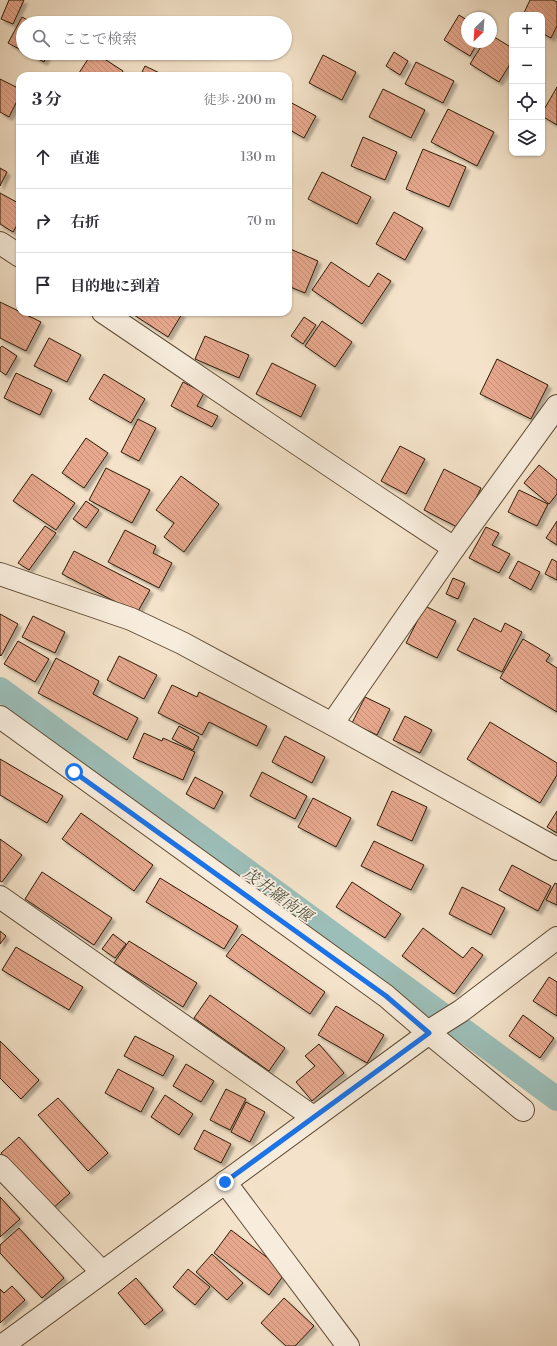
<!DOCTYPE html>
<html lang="ja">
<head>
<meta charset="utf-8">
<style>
  :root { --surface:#fff; --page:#f2f2f3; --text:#2b2b33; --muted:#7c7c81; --line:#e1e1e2 }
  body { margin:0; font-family:"Libre Bodoni","Noto Serif JP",serif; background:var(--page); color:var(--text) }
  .controls { position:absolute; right:12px; top:12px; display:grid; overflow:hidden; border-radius:8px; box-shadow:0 1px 3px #0004 }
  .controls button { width:36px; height:36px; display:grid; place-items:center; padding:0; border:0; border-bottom:1px solid var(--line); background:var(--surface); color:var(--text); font:20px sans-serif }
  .compass { position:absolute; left:461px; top:12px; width:36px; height:36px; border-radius:50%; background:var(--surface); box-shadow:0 1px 3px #0004; rotate:205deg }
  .stop { position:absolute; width:12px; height:12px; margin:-9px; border:3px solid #1a73e8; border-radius:50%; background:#fff }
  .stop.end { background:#1a73e8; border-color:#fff; box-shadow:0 1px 4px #0008 }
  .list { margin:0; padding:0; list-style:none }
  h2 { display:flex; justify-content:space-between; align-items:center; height:52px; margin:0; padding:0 16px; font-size:17px }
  h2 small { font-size:13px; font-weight:400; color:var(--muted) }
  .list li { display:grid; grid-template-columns:26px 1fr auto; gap:12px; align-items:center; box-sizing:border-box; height:64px; padding:0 16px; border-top:1px solid var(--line) }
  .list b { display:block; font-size:15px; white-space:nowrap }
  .list em { font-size:13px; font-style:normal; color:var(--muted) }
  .icon { flex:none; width:22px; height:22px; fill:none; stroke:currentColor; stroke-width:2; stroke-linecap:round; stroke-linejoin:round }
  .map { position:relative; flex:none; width:557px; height:1346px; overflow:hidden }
  .search { position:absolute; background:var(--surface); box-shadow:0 1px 3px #0004; left:16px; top:16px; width:276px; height:44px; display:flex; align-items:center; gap:10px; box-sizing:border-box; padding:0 14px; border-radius:22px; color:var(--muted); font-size:15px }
  .panel { position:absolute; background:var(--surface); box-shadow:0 1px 3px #0004; left:16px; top:72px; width:276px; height:244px; border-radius:12px }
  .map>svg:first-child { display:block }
</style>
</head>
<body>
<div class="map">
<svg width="557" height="1346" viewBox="0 0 557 1346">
  <defs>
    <pattern id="building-back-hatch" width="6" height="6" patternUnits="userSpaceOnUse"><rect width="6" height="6" fill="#e7a88e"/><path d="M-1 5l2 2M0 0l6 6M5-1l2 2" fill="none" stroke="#c69079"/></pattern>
    <filter id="shadow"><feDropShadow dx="3.5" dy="3.5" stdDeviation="1" flood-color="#0004"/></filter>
  </defs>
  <rect width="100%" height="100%" fill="#f4e3ca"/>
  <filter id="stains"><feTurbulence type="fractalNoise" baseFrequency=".005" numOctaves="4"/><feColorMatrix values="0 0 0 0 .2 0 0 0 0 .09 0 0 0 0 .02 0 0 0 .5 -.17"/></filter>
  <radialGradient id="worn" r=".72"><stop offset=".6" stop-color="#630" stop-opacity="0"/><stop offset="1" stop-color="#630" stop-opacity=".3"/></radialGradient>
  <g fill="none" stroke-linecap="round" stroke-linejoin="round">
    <!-- canal -->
    <polyline stroke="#9cbeb8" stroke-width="24" points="0,689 557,1099"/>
  </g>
  <!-- building -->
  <g fill="url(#building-back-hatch)" stroke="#2d1a04" filter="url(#shadow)">
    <polygon points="9,0 24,0 13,24 1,19"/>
    <polygon points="530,0 553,0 557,2 557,26 551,38 542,33 542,15 523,15"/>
    <polygon points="459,15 467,20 467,42 478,42 470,56 444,40"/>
    <polygon points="22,17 33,23 23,23 23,51 8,43"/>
    <polygon points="491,35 512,48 512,61 499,82 470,64 484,42 491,42"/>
    <polygon points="394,52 408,61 400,75 386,66"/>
    <polygon points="27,53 48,53 44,62"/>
    <polygon points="92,53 95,53 123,71 120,76 77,76"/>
    <polygon points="323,55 356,72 342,100 309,83"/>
    <polygon points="416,62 454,81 443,103 405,84"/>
    <polygon points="145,66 166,76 140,76"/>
    <polygon points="0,79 20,89 20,95 9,117 0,112"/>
    <polygon points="557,87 557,125 542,116 542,113"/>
    <polygon points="383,89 425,110 411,138 369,117"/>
    <polygon points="288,101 316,116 304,138 288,129"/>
    <polygon points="448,109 494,132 477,166 431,142"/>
    <polygon points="363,137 397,152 385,180 351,166"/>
    <polygon points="423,149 466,167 449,207 406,189"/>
    <polygon points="0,168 7,172 0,186"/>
    <polygon points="322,172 371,197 357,224 308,199"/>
    <polygon points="0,193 20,204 20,220 13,232 0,224"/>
    <polygon points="394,212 423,228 405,260 376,244"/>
    <polygon points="288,248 318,261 305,293 288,286"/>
    <polygon points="331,262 369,287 378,273 391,281 362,324 312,290"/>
    <polygon points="0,302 41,322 26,351 0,338"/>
    <polygon points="136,312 179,312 182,314 168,337 134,315"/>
    <polygon points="304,317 316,325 303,344 291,336"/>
    <polygon points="322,321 352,342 335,367 305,346"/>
    <polygon points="205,336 249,355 239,378 195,359"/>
    <polygon points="49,338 81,355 67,382 34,366"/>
    <polygon points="2,346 17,356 6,375 0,371 0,348"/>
    <polygon points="497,359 548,385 531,419 480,394"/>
    <polygon points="272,363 316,385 301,417 256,394"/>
    <polygon points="16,373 52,390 40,415 4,398"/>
    <polygon points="104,374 145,399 131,423 89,399"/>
    <polygon points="183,382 204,393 197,406 218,416 212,427 171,406"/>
    <polygon points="138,419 156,428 139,461 121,452"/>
    <polygon points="86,438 108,453 84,488 62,473"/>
    <polygon points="400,446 425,459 406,494 381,481"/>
    <polygon points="539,465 557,480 557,494 549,504 524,483"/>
    <polygon points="106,468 150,490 132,523 89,500"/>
    <polygon points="444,469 481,488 461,529 424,510"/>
    <polygon points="32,474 75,503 56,530 13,501"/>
    <polygon points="181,476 219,504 184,552 164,537 174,523 156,510"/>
    <polygon points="519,490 548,504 537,526 508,512"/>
    <polygon points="86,501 99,510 86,528 73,519"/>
    <polygon points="557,521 557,545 546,538"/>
    <polygon points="45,526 56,533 29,570 18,563"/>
    <polygon points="486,527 499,533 492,545 510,554 499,573 469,558"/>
    <polygon points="125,530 156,546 153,553 172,563 159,588 108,562"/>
    <polygon points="74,551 150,590 137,613 62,574"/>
    <polygon points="552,559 557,562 557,580 545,574"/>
    <polygon points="518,561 540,572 531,590 509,578"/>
    <polygon points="453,578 465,583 458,599 446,594"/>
    <polygon points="425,606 456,621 437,658 406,643"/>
    <polygon points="0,614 18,624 1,656 0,655"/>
    <polygon points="33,616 65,632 55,653 22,637"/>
    <polygon points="474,618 501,632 505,623 522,632 502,672 457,650"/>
    <polygon points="523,639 550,655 546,661 557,668 557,712 500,678"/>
    <polygon points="18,641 49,659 35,682 4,664"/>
    <polygon points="119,656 157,675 144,699 107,680"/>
    <polygon points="56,658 99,681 93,694 138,718 127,740 38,693"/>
    <polygon points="172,685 197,697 199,692 267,726 257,746 209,722 202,735 158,713"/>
    <polygon points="365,697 390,709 377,735 352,723"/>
    <polygon points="405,716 432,730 420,753 393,740"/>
    <polygon points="490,722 557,763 557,775 540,803 467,759"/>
    <polygon points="179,726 199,737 193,750 172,739"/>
    <polygon points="144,733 162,741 163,738 195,752 183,780 133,758"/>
    <polygon points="285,736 325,757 312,783 272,762"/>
    <polygon points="0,759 63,796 47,823 0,795"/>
    <polygon points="262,772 307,796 295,819 250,796"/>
    <polygon points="195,777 223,792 214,809 186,794"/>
    <polygon points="392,791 427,807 412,841 377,825"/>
    <polygon points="313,798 351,818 336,847 298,827"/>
    <polygon points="557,811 557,833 547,827"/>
    <polygon points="81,813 153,865 134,891 62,839"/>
    <polygon points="0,839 22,855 2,882 0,881"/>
    <polygon points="374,841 424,865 411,890 361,866"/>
    <polygon points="512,865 551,886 538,911 499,890"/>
    <polygon points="42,872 112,918 94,945 25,899"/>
    <polygon points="160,878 238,926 224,949 146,902"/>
    <polygon points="352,882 401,914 385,938 336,907"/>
    <polygon points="555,883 557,884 557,905 546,900"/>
    <polygon points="462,887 505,908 491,935 449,914"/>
    <polygon points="423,928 463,958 472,947 483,955 454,994 402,956"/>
    <polygon points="0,931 6,936 0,944"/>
    <polygon points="113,934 126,944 115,958 102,949"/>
    <polygon points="242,934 325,992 310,1014 226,956"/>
    <polygon points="129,941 197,983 183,1007 114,963"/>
    <polygon points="16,947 83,987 69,1010 2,970"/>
    <polygon points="549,977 557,982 557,1016 533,1001"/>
    <polygon points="210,995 285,1048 269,1071 194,1018"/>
    <polygon points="336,1006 384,1035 367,1063 318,1035"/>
    <polygon points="523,1015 554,1038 540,1058 509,1036"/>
    <polygon points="135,1036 174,1056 163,1076 124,1056"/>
    <polygon points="0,1041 39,1080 21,1099 0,1078"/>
    <polygon points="319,1044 344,1073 312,1101 296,1082 315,1066 305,1056"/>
    <polygon points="186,1064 214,1081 201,1102 173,1086"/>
    <polygon points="118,1069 154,1088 141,1112 105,1093"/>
    <polygon points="226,1089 246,1099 230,1130 210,1120"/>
    <polygon points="165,1095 193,1114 179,1135 151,1117"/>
    <polygon points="58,1098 108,1153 88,1171 38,1115"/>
    <polygon points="246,1102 265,1112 250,1142 231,1132"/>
    <polygon points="204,1130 231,1144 221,1163 194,1149"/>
    <polygon points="19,1137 70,1193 52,1209 1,1153"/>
    <polygon points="0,1197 20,1219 0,1237"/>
    <polygon points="19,1228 64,1278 42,1298 0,1253 0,1245"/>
    <polygon points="231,1230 286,1272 269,1295 214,1253"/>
    <polygon points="212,1254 243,1283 227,1300 196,1272"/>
    <polygon points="188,1269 210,1287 195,1305 173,1287"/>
    <polygon points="136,1278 163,1310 145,1325 118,1293"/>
    <polygon points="12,1286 25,1300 0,1323 0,1289 4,1293"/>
    <polygon points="284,1298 314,1326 295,1346 286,1346 261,1323"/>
  </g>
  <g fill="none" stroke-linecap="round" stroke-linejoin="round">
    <!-- minor casing -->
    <g stroke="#5f4c36" stroke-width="24">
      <g id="minor">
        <polyline points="0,243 20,256"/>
        <path d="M103,312C220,391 336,471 454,548"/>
        <polyline points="0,574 131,619 182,643 332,724 557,849"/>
        <polyline points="0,717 386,996 429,1033 523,1110"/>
        <polyline points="332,724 454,548 557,406"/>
        <polyline points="0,897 313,1117"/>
        <polyline points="0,1166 102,1272"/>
        <polyline points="225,1182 348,1346"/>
        <polyline points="2,1346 429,1033 434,1028 461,1011 557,938"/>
      </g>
    </g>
    <!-- minor -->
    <use href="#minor" stroke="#f8eddd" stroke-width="22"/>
  </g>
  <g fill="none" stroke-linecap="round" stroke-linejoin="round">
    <!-- route -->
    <polyline stroke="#1a73e8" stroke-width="5" points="74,772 386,996 429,1033 225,1182"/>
  </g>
  <g text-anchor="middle" stroke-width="3.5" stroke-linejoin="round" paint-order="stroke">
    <!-- water labels -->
    <g font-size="16" font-style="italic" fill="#545343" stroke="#f8eddd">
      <text transform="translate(278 894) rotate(36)" y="6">茂井羅南堰</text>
    </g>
  </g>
  <rect width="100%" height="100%" filter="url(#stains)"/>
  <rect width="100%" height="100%" fill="url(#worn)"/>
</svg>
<div class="controls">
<button>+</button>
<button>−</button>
<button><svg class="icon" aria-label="locate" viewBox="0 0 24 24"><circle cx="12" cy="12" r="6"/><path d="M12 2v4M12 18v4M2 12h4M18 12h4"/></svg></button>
<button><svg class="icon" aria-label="layers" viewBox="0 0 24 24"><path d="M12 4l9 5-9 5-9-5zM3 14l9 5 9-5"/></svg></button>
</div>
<svg class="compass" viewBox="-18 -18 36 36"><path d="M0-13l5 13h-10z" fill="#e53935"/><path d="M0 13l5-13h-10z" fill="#7c7c81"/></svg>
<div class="stop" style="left:74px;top:772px"></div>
<div class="stop end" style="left:225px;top:1182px"></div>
<div class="search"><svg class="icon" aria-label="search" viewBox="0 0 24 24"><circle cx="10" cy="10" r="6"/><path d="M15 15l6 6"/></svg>ここで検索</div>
<section class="panel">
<h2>3 分<small>徒歩 · 200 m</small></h2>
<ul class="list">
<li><svg class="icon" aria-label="ahead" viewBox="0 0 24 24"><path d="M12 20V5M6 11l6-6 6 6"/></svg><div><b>直進</b></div><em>130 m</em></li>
<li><svg class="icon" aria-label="right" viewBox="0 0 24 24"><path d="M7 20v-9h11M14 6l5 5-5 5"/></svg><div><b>右折</b></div><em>70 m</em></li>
<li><svg class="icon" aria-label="arrive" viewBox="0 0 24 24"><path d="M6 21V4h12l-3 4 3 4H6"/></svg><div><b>目的地に到着</b></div></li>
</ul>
</section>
</div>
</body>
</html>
